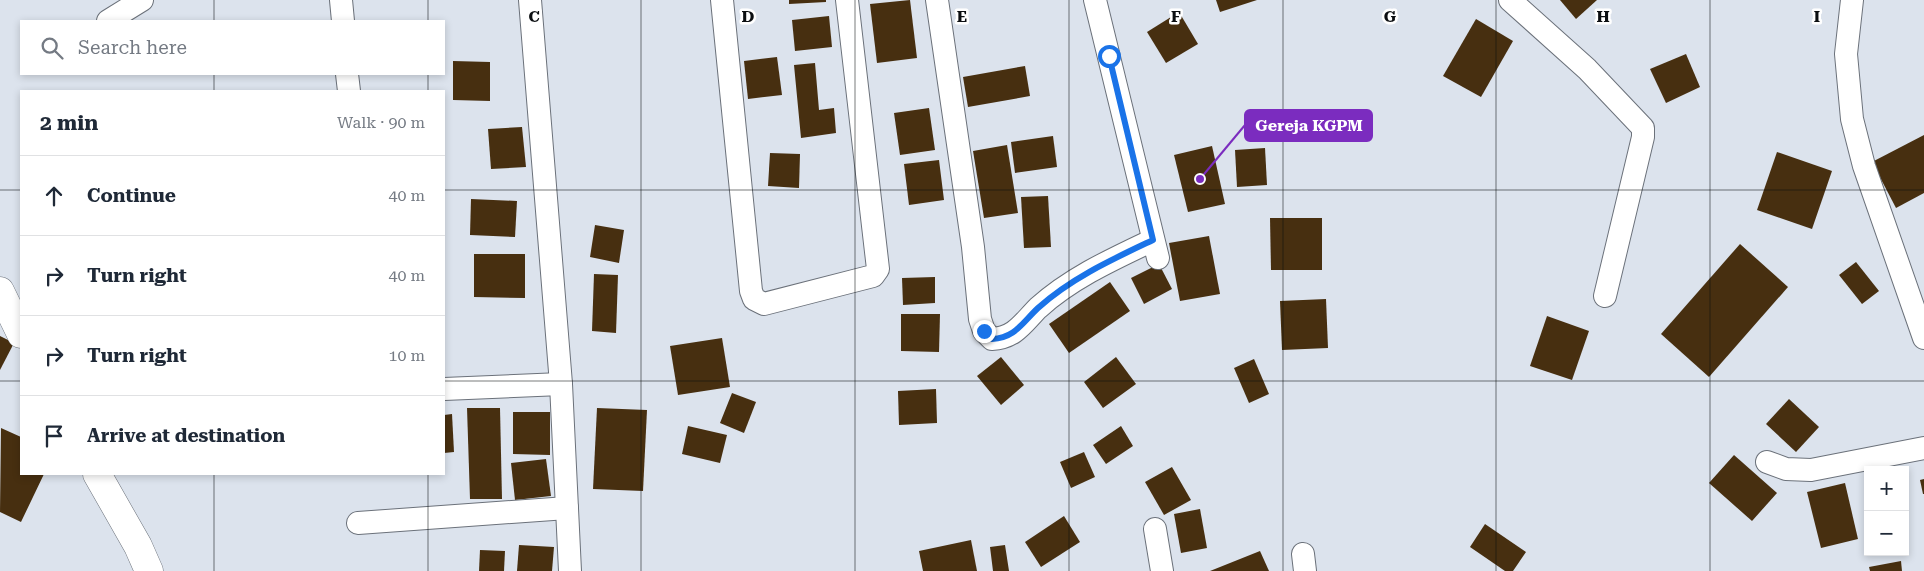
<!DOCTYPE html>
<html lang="en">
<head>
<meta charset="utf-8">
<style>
  :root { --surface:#fff; --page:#f6f6f7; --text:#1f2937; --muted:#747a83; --line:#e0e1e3 }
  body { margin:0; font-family:"Roboto Serif",serif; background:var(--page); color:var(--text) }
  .controls { position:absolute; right:15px; bottom:15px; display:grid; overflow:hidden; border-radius:0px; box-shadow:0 2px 8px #0003 }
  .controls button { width:45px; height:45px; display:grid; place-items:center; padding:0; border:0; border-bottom:1px solid var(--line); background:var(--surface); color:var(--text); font:25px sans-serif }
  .stop { position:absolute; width:15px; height:15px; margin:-11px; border:4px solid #1a73e8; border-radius:50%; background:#fff }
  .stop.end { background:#1a73e8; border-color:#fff; box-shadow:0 1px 5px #0008 }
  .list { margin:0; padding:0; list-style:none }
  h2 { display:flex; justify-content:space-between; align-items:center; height:65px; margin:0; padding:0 20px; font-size:21px }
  h2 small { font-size:16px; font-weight:400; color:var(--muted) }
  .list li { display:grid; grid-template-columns:32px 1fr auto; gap:15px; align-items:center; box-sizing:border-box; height:80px; padding:0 20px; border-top:1px solid var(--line) }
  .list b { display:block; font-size:19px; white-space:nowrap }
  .list em { font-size:16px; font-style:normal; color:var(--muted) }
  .icon { flex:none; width:28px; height:28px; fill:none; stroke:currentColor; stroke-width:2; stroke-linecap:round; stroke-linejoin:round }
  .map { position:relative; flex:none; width:1924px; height:571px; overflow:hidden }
  .search { position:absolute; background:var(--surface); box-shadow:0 2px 8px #0003; left:20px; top:20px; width:425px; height:55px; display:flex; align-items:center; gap:12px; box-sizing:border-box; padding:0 18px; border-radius:0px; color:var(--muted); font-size:19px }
  .panel { position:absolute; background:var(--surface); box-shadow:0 2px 8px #0003; left:20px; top:90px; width:425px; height:385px; border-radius:0px }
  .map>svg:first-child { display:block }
</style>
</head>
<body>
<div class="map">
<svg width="1924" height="571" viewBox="0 0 1924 571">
  <rect width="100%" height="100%" fill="#dce3ed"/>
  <!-- building -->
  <g fill="#472f10">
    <polygon points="789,0 826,0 826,2 789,4"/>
    <polygon points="910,0 917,58 877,63 870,4"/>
    <polygon points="1216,0 1257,0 1220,12"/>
    <polygon points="1560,0 1597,0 1576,19"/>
    <polygon points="1179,12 1198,44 1166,63 1147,32"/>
    <polygon points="829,16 832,47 795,51 792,20"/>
    <polygon points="1476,19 1513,41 1481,97 1443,76"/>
    <polygon points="1686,54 1700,87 1666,103 1650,69"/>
    <polygon points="777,57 782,95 748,99 744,61"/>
    <polygon points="453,61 490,62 490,101 453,100"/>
    <polygon points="815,63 819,110 834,108 836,133 801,138 794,65"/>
    <polygon points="1025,66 1030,96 968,107 963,77"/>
    <polygon points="929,108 935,150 900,155 894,113"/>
    <polygon points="522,127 526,167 491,169 488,129"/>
    <polygon points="1924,135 1924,193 1896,208 1872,162"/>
    <polygon points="1053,136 1057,167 1015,173 1011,142"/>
    <polygon points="1007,145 1018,213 984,218 973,151"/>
    <polygon points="1212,146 1225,204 1188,212 1174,155"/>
    <polygon points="1265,148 1267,185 1237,187 1235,150"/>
    <polygon points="1777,152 1832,171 1812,229 1757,210"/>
    <polygon points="770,153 800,154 799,188 768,186"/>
    <polygon points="939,160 944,200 909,205 904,164"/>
    <polygon points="1048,196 1051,247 1024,248 1021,197"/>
    <polygon points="471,199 517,201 515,237 470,235"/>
    <polygon points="1270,218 1322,218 1322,270 1271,270"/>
    <polygon points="595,225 624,230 619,263 590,257"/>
    <polygon points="1209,236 1220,294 1180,301 1169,243"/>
    <polygon points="1740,244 1788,287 1709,377 1661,334"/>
    <polygon points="474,254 525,254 525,298 474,297"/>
    <polygon points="1856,262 1879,291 1862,304 1839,275"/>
    <polygon points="1159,264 1172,289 1144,304 1131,278"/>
    <polygon points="594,274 618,275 616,333 592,331"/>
    <polygon points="935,277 935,303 903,305 902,278"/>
    <polygon points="1110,282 1130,311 1069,353 1049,324"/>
    <polygon points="1326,299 1328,348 1282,350 1280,301"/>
    <polygon points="901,314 940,314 939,352 901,351"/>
    <polygon points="1547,316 1589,331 1572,380 1530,366"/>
    <polygon points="0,336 14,343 0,370"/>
    <polygon points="722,338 730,387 678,395 670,346"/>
    <polygon points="1001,357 1024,385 1001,405 977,376"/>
    <polygon points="1116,357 1136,384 1103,408 1084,382"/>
    <polygon points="1254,359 1269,394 1249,403 1234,368"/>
    <polygon points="936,389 937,423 899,425 898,391"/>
    <polygon points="732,393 756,402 744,433 720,423"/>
    <polygon points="1789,399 1819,427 1796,452 1766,424"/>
    <polygon points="467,408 500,408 502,499 470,499"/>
    <polygon points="597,408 647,410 643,491 593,489"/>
    <polygon points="513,412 550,412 550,455 513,454"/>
    <polygon points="452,414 454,452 444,453 444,415"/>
    <polygon points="688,426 727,435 720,463 682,454"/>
    <polygon points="1121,426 1133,446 1106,464 1093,445"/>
    <polygon points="1,428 21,437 21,474 44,474 21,522 0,512"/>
    <polygon points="1084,452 1095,477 1071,488 1060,462"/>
    <polygon points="1734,455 1777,493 1752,521 1709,483"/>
    <polygon points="546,459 551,496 515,500 511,463"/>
    <polygon points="1172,467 1191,500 1164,515 1145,482"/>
    <polygon points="1924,479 1924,494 1923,494 1920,480"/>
    <polygon points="1845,483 1858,539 1821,548 1807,492"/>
    <polygon points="1200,509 1207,548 1181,553 1174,514"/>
    <polygon points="1064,516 1080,542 1041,567 1025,542"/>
    <polygon points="1485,524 1526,552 1513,571 1505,571 1470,547"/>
    <polygon points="971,540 977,571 923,571 919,551"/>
    <polygon points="519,545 554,547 552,571 517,571"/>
    <polygon points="1005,545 1009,571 993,571 990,547"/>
    <polygon points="480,550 505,551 504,571 479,571"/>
    <polygon points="1260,551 1269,571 1210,571"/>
    <polygon points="1901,561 1902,571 1870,571 1869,567"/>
  </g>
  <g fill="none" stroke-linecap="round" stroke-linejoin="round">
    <!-- street casing -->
    <g stroke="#6b717a" stroke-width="24">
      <g id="street">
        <polyline points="341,0 343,21"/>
        <polyline points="530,0 561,384 570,571"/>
        <polyline points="722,0 751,291 754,299 764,304 873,276 878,269 847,0"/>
        <path d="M937,0L973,247L980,319L984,331L992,339C1015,338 1023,323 1038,308C1071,278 1113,259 1153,240"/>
        <polyline points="1095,0 1158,258"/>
        <polyline points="1510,0 1587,69 1643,128 1643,137 1605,296"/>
        <polyline points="1852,0 1846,54 1852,119 1864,166 1924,338"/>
        <polyline points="108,21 142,0"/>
        <polyline points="347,74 349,91"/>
        <polyline points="444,389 561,384"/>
        <polyline points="1767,462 1786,469 1811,470 1924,448"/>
        <polyline points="358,523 567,508"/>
        <polyline points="1155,529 1162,571"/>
        <polyline points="1303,554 1305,571"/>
      </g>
    </g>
    <!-- secondary casing -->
    <g stroke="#6b717a" stroke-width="29">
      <g id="secondary">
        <polyline points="0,291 21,334"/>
        <polyline points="97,474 138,546 149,571"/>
      </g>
    </g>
    <!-- street -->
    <use href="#street" stroke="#fff" stroke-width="22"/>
    <!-- secondary -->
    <use href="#secondary" stroke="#fff" stroke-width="28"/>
  </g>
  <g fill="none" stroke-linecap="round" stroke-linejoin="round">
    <!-- route -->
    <path stroke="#1a73e8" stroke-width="6" d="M984,331L992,339C1015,338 1022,323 1038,308C1071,278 1113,259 1153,240L1109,56"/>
  </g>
  <!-- grid -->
  <path fill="none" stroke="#0b0e11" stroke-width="1" stroke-opacity="0.55" d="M214,0V21M428,0V21M641,0V571M855,0V571M1069,0V571M1283,0V571M1496,0V571M1710,0V571M214,74V91M428,74V91M0,190H21M444,190H1924M0,381H21M444,381H1924M214,474V571M428,474V571"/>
  <g font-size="16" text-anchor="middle" font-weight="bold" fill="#0b0e11" stroke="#fff" stroke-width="5" stroke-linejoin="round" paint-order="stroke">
    <text x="534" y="22">C</text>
    <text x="748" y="22">D</text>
    <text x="962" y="22">E</text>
    <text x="1176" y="22">F</text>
    <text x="1390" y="22">G</text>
    <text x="1603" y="22">H</text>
    <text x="1817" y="22">I</text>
  </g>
  <!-- callouts -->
  <path fill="none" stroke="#7b2cbf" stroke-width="2" d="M1200 179L1245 125"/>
  <circle fill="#7b2cbf" stroke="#fff" stroke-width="2" cx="1200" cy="179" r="5"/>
  <rect fill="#7b2cbf" stroke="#7b2cbf" stroke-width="2" x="1245" y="110" width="127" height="31" rx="5"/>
  <g font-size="16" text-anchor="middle" font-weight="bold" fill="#fff">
    <text x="1309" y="131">Gereja KGPM</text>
  </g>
</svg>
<div class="controls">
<button>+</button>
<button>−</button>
</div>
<div class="stop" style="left:1109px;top:56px"></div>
<div class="stop end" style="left:984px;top:331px"></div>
<div class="search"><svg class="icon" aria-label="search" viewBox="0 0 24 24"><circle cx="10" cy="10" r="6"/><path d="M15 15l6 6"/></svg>Search here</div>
<section class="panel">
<h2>2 min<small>Walk · 90 m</small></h2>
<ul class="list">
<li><svg class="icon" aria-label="ahead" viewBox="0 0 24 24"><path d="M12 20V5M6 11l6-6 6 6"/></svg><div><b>Continue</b></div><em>40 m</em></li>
<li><svg class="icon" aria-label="right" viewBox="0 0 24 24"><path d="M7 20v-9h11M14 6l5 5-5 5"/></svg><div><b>Turn right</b></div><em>40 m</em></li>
<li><svg class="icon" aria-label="right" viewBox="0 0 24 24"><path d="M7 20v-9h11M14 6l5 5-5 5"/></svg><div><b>Turn right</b></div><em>10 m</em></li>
<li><svg class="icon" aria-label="arrive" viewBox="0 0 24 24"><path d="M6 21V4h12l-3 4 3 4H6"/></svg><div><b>Arrive at destination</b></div></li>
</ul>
</section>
</div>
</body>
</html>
